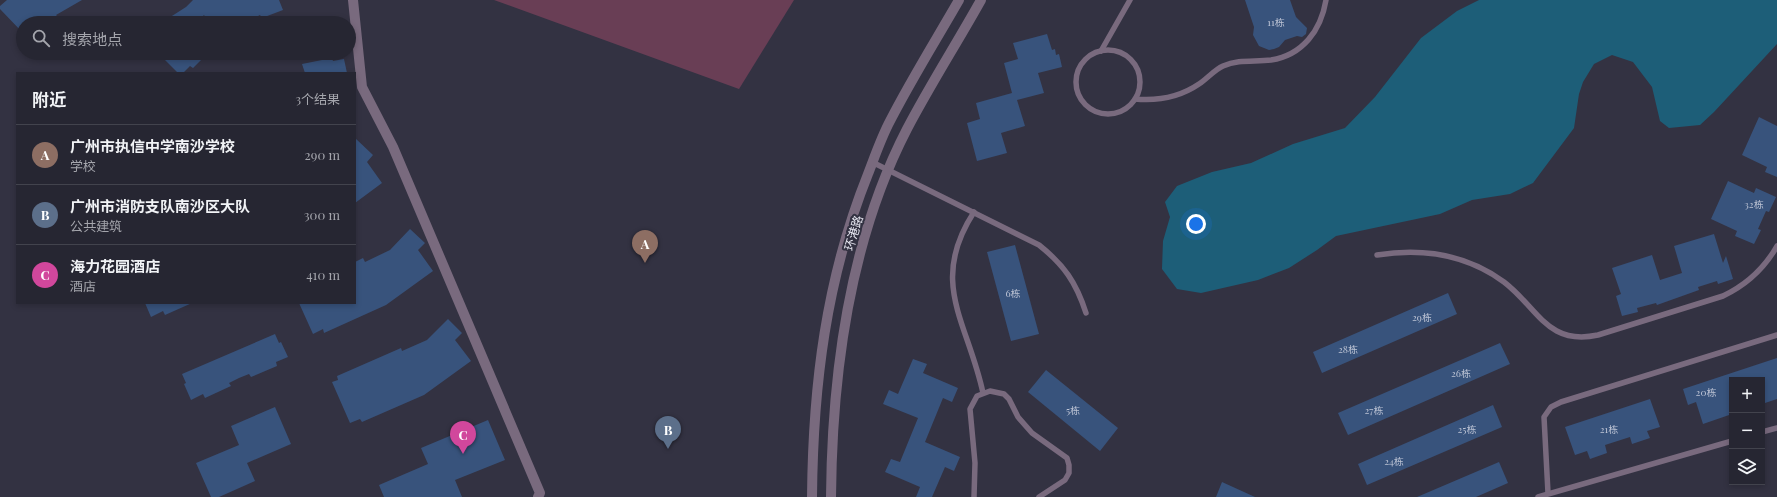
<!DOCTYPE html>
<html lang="zh">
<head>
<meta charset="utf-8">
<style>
  :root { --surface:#262632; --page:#2e2e3a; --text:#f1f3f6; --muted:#a4a5ac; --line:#42434d; --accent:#8bbbb9 }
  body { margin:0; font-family:"Playfair Display","Noto Sans SC",serif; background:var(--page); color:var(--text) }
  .controls { position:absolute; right:12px; bottom:12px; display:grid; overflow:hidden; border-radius:0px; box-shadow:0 2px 6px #0003 }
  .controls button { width:36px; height:36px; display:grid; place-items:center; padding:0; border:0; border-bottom:1px solid var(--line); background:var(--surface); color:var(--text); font:20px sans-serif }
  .you { position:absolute; left:1196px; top:224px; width:14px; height:14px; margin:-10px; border:3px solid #fff; border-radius:50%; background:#1a73e8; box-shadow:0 0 0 6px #1a73e833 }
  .badge { display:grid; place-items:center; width:26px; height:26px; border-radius:50%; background:var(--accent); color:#fff; font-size:13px; font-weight:700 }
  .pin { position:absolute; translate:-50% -33px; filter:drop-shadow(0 1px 2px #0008) }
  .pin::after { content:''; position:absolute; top:21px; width:14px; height:12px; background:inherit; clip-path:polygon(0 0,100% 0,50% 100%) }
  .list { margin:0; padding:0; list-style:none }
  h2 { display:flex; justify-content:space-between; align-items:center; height:52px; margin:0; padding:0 16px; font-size:17px }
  h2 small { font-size:13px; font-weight:400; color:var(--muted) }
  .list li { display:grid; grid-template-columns:26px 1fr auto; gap:12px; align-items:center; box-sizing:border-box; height:60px; padding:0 16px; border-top:1px solid var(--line) }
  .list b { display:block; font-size:15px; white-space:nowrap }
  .list p { margin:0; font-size:13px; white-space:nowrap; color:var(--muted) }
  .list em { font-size:13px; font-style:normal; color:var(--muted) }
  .icon { flex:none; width:22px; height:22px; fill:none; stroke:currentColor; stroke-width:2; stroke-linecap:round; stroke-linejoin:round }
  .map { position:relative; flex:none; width:1777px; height:497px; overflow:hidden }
  .search { position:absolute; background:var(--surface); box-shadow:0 2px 6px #0003; left:16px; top:16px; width:340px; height:44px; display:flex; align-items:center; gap:10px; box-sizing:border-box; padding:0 14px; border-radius:22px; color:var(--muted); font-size:15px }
  .panel { position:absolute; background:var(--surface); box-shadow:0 2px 6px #0003; left:16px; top:72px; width:340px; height:232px; border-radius:0px }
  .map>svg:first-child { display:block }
</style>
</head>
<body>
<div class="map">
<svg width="1777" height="497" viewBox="0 0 1777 497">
  <rect width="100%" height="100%" fill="#333242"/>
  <!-- green -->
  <polygon fill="#693e55" points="494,0 794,0 739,89"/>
  <!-- water -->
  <polygon fill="#1d5e78" points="1479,0 1777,0 1777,44 1714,112 1700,125 1669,128 1660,121 1652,87 1633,62 1612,55 1594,64 1583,82 1579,94 1574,128 1533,183 1510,194 1472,200 1440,214 1336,236 1317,250 1289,268 1258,280 1201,293 1177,289 1162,269 1163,241 1170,217 1165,202 1177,186 1212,172 1251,163 1293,144 1345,128 1375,97 1421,38 1457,11"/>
  <!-- building -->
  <g fill="#38537c">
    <polygon points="7,0 82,0 56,15 63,23 23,23 23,33 0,9 0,6"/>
    <polygon points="193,0 279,0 283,10 262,18 260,15 244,23 209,23 204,15 196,23 161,23 186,7"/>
    <polygon points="1245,0 1290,0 1296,17 1307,28 1306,34 1302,37 1297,36 1285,40 1279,47 1274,49 1269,50 1259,46 1253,35 1254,27"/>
    <polygon points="1047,34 1052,50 1055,49 1056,55 1059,54 1062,67 1038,73 1044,93 1017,100 1025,126 1001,133 1007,153 977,161 967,123 980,119 976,103 1012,93 1004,63 1018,59 1013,43"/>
    <polygon points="158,53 208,53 193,68 190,66 183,73 178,73"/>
    <polygon points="332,58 333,61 344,59 347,73 305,73 302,64"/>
    <polygon points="1759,117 1777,126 1777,177 1765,172 1767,167 1742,155"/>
    <polygon points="355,138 373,155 367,162 382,183 355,203"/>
    <polygon points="1728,181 1754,193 1756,188 1776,197 1769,212 1766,211 1758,229 1761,230 1754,244 1735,236 1737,231 1711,219"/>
    <polygon points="410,229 425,243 418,250 433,271 386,305 324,333 323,329 313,334 299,303 355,303 355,262 363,258 365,262 390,250"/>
    <polygon points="1714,234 1723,263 1726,256 1733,279 1718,284 1717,281 1698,287 1699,290 1657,305 1656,303 1637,308 1638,312 1622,316 1616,296 1621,294 1612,268 1652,255 1660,280 1682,273 1674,246"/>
    <polygon points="1015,245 1039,334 1011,341 987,252"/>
    <polygon points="1448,293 1457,314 1322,373 1313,352"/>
    <polygon points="145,303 192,303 165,315 163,311 151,317"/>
    <polygon points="448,319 462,333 455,340 471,361 424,395 362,422 360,419 350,423 332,382 338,380 337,376 401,348 402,351 427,340"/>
    <polygon points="275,334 279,343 281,342 288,357 276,362 277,366 251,377 249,374 239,378 229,383 231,386 205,398 203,394 191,400 184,384 186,383 182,374"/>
    <polygon points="1500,343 1510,364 1348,435 1338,413"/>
    <polygon points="1777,358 1777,399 1762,404 1762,380 1732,380 1732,414 1703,424 1696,402 1688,405 1683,389"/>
    <polygon points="913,359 927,364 923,373 958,388 952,402 943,398 925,442 960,457 954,471 945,467 932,497 916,497 920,487 885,472 891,459 900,462 918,418 883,404 889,390 898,394"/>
    <polygon points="1046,370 1118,428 1100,451 1028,392"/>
    <polygon points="1650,399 1660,427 1647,431 1650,438 1632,444 1630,437 1605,445 1607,453 1590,459 1587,451 1575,455 1565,427"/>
    <polygon points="1493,405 1502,427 1367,485 1358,464"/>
    <polygon points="275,407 291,444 247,463 255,481 219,497 211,497 196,463 239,445 231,426"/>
    <polygon points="488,420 505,460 455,480 462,497 384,497 379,485 428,464 421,448"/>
    <polygon points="1499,462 1508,483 1476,497 1417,497"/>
    <polygon points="1222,482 1255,497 1216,497"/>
  </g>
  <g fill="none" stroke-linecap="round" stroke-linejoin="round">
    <!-- lane -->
    <g stroke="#796a7e" stroke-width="5.5">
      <circle cx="1108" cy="82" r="32"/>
      <polyline points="1101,51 1130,0"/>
      <path d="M1135,99C1157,101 1180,97 1199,84C1207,79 1214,70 1223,66C1239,59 1254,62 1271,60C1303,55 1321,30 1326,0"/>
      <path d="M872,162L1039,245C1064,265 1076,282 1086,313"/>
      <path d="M974,212C928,283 968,322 983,393"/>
      <path d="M1377,255C1422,248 1466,254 1504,282C1538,308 1547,346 1598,335L1723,296C1746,285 1764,269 1777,246"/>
      <polyline points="1762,432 1777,428"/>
      <polyline points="1548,493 1544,417 1551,407 1561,402 1777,335"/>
      <polyline points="974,497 975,463 970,409 977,396 990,391 1004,394 1009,399 1018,417 1032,433 1067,458 1069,465 1069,473 1065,480 1039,497"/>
      <polyline points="1538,497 1732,441"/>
    </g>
    <!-- street -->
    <g stroke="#796a7e" stroke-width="10">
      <polyline points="353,0 362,87 393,147 540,493 538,497"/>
      <path d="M812,497C813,385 826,279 868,174C875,156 881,138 890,121C911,80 936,40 959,0"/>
      <path d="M831,497C832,373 849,241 907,129C930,85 957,43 981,0"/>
    </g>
  </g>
  <g text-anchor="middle" stroke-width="4" stroke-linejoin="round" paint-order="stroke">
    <!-- number labels -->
    <g font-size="10" fill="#bcc3d4">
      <text x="1276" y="26">11栋</text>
      <text x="1754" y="208">32栋</text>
      <text x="1013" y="297">6栋</text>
      <text x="1422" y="321">29栋</text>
      <text x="1348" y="353">28栋</text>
      <text x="1461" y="377">26栋</text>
      <text x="1706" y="396">20栋</text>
      <text x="1073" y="414">5栋</text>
      <text x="1374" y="414">27栋</text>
      <text x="1467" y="433">25栋</text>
      <text x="1609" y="433">21栋</text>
      <text x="1394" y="465">24栋</text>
    </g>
    <!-- street labels -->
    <g font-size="12" fill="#e8e8f2" stroke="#333242">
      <text transform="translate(854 233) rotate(-73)" y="4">环港路</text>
    </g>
  </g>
</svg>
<div class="controls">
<button>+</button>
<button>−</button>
<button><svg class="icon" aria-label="layers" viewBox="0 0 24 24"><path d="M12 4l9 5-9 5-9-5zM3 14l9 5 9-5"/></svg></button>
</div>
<div class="you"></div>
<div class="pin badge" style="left:645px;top:263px;background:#8d6e63">A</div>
<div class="pin badge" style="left:668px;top:449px;background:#5c6f8a">B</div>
<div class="pin badge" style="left:463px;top:454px;background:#d1479c">C</div>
<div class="search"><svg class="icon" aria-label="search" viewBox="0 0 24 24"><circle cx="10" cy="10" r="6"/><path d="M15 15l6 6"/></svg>搜索地点</div>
<section class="panel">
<h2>附近<small>3个结果</small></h2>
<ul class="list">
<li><span class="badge" style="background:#8d6e63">A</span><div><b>广州市执信中学南沙学校</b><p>学校</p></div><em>290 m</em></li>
<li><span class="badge" style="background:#5c6f8a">B</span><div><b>广州市消防支队南沙区大队</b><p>公共建筑</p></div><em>300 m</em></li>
<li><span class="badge" style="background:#d1479c">C</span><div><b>海力花园酒店</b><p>酒店</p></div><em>410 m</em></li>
</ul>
</section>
</div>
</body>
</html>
